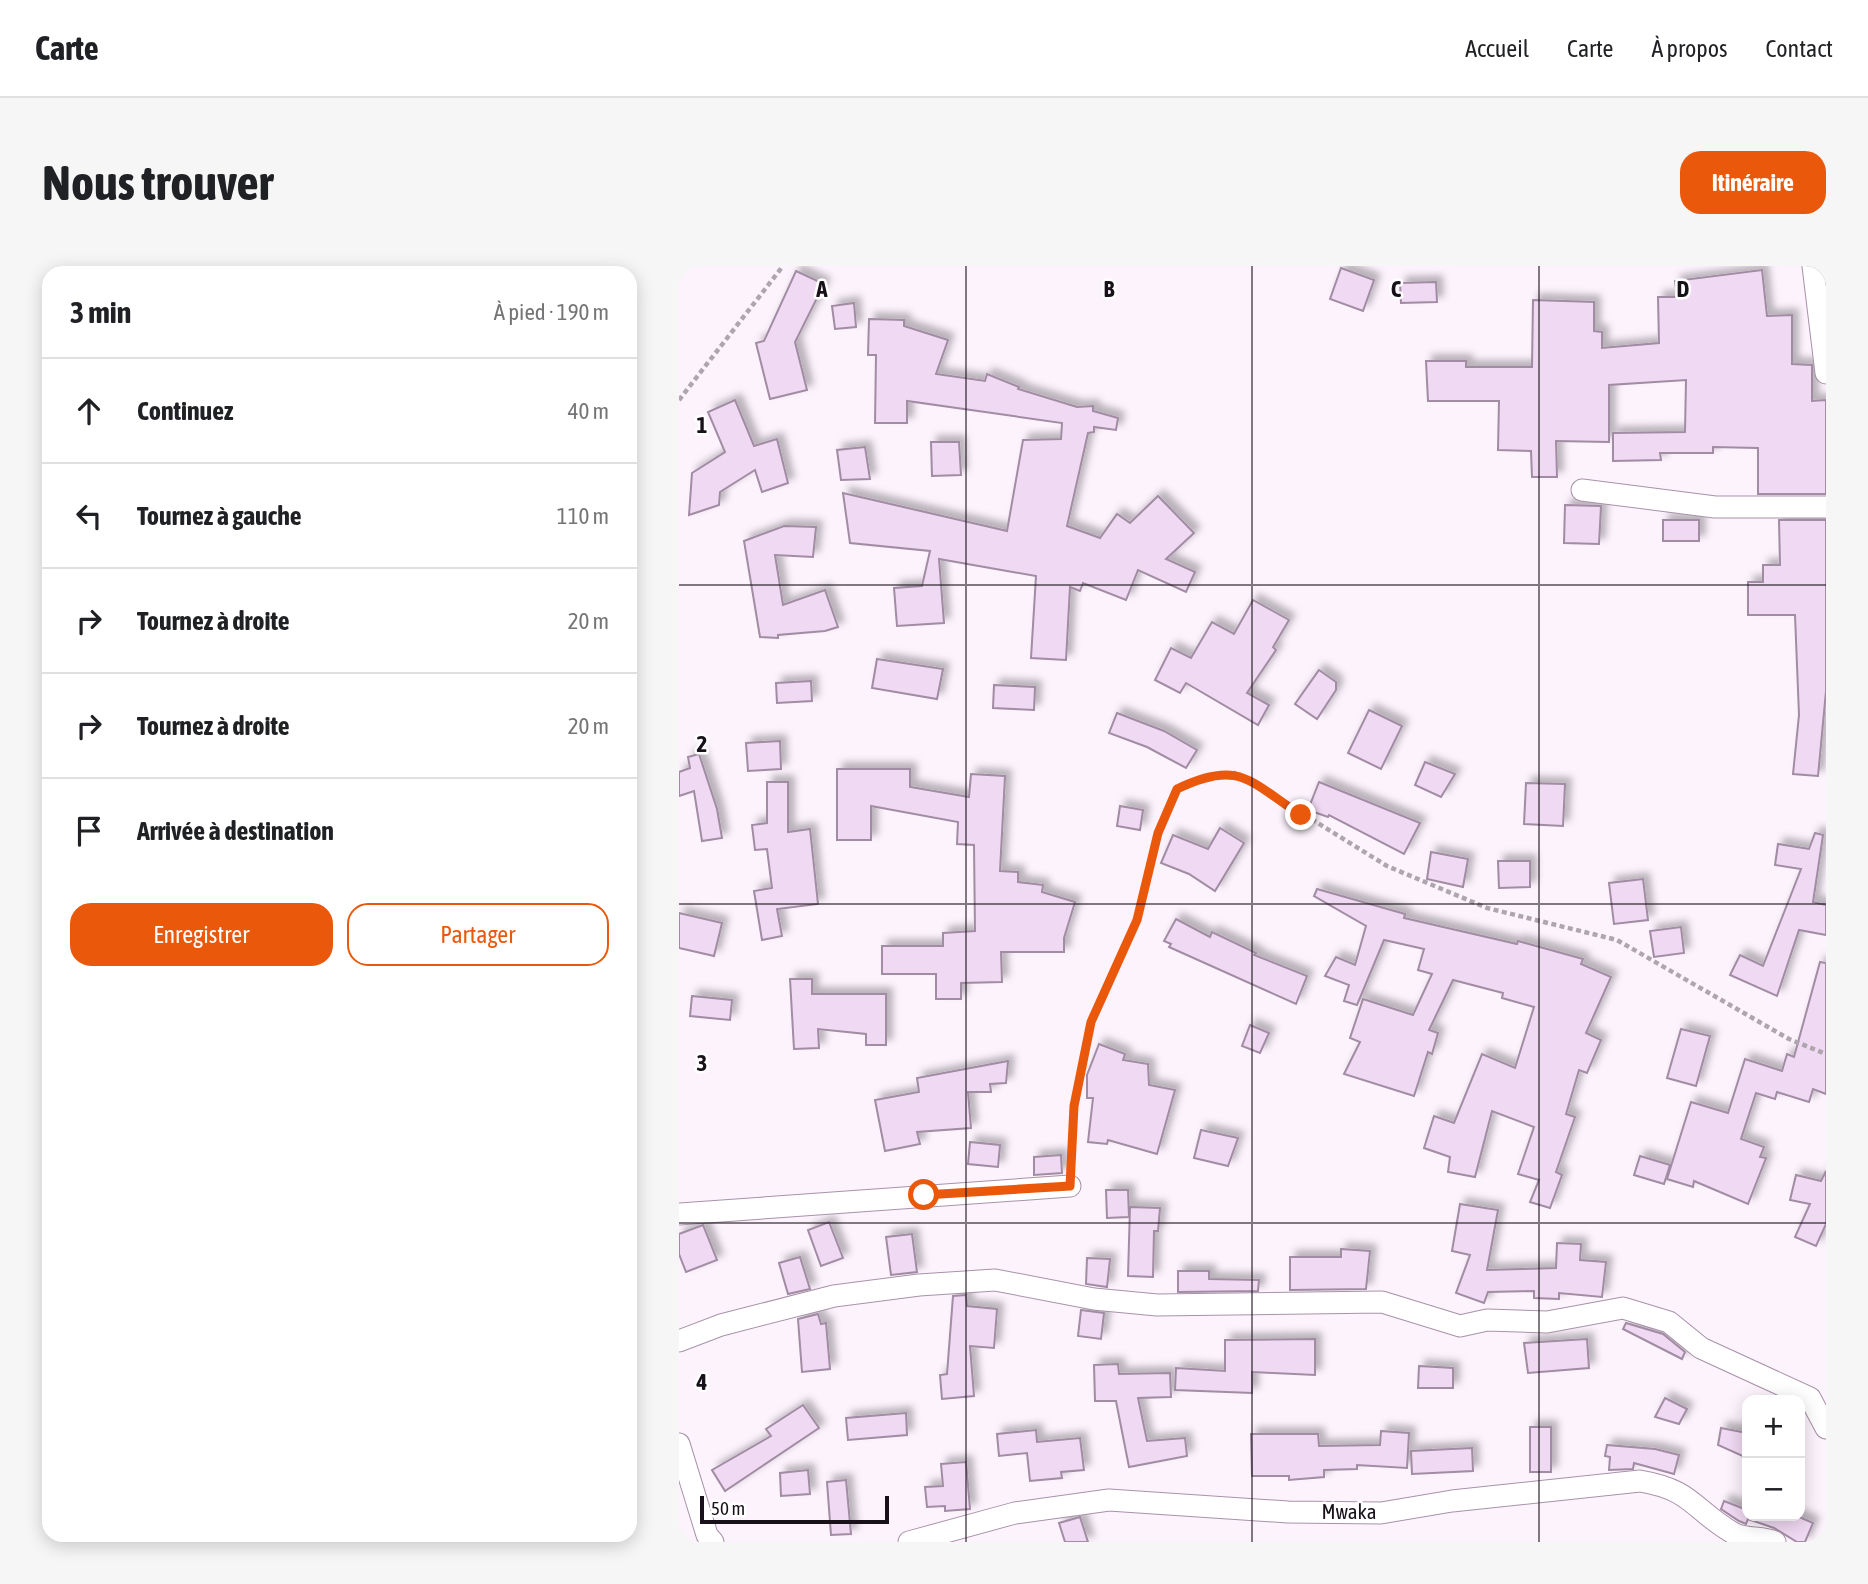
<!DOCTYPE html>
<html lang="fr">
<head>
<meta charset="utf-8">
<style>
  :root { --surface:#fff; --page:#f6f6f6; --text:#202124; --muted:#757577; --line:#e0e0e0; --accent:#ea580c }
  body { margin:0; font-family:"Asap Condensed",sans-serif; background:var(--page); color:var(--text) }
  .controls { position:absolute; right:21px; bottom:21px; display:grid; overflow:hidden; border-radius:14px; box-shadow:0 4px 18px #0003 }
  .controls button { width:63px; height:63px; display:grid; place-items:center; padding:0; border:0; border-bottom:2px solid var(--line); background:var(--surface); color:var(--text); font:35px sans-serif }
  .scale { position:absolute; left:21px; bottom:18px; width:189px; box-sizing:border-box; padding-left:7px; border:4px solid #19111a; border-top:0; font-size:19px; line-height:24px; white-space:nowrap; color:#19111a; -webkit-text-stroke:5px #fff; paint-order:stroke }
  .stop { position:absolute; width:21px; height:21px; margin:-16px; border:5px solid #ea580c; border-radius:50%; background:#fff }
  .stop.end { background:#ea580c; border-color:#fff; box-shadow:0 2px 7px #0008 }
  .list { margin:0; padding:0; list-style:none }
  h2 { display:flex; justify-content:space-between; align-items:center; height:91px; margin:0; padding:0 28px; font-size:30px }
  h2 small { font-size:23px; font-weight:400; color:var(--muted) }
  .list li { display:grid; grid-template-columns:46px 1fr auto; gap:21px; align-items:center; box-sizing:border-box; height:105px; padding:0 28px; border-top:2px solid var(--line) }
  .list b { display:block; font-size:26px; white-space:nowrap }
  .list em { font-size:23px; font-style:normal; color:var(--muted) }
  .actions { display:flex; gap:14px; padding:21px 28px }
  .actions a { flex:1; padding:16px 0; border:2px solid var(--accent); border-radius:21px; text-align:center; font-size:24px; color:var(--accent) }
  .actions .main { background:var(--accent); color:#fff }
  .icon { flex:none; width:38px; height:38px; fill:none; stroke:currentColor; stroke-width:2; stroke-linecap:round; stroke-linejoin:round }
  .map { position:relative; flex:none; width:1147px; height:1276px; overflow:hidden; border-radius:21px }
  header { display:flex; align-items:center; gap:42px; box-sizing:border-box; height:98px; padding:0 35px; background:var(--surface); border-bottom:2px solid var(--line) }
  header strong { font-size:33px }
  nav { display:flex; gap:38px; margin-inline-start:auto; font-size:24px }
  .intro { display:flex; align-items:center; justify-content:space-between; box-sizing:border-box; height:168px; padding:0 42px }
  h1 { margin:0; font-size:49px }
  .button { padding:18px 32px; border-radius:21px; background:var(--accent); color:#fff; font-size:24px; font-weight:700 }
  main { display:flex; gap:42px; padding:0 42px }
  aside { flex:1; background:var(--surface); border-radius:21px; box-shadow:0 4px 18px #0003 }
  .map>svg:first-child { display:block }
</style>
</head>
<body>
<header>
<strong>Carte</strong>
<nav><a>Accueil</a><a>Carte</a><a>À propos</a><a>Contact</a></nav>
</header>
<div class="intro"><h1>Nous trouver</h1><a class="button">Itinéraire</a></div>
<main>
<aside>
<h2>3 min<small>À pied · 190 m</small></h2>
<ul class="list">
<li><svg class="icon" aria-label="ahead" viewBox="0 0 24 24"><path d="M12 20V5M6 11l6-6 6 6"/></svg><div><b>Continuez</b></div><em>40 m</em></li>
<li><svg class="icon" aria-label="left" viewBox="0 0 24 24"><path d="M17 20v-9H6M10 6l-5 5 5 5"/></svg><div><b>Tournez à gauche</b></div><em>110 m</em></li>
<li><svg class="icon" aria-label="right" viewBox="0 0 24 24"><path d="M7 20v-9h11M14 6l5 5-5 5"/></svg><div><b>Tournez à droite</b></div><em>20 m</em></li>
<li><svg class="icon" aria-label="right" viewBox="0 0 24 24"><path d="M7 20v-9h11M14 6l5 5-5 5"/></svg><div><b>Tournez à droite</b></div><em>20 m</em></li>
<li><svg class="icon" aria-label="arrive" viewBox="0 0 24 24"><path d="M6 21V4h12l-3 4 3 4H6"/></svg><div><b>Arrivée à destination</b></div></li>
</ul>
<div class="actions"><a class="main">Enregistrer</a><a>Partager</a></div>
</aside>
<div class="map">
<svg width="1147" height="1276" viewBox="0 0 1147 1276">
  <defs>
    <filter id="shadow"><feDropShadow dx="6" dy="-6" stdDeviation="3.5" flood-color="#0004"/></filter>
  </defs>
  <rect width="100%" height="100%" fill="#fdf3fd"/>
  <!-- building -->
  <g fill="#f0d9f2" stroke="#a18ca3" stroke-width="2" filter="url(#shadow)">
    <polygon points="662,2 695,14 684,45 651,33"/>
    <polygon points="1083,4 1088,50 1113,49 1113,98 1133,99 1133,135 1147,134 1147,228 1079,228 1079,182 1034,181 1034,187 981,187 982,194 934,195 934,167 1006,166 1007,114 930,119 930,176 877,175 878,211 853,211 852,185 819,184 820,135 749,135 747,95 787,95 787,101 853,101 854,34 915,36 915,65 923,66 923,82 980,77 979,31 998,31 996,15"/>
    <polygon points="117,5 145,18 116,76 128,124 91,133 77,77 85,75"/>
    <polygon points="757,16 758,36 722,37 721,17"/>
    <polygon points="175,37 177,61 156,63 153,40"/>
    <polygon points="190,53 225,54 225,60 269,74 257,108 306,115 308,108 340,121 339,123 398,141 414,140 414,145 439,152 437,164 415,161 415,166 409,167 388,260 421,272 438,248 451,257 479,230 515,267 487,293 516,306 507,326 459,304 447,334 404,317 401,325 391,321 387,394 352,392 357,310 260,293 265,357 218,360 215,322 243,320 251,285 171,277 164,227 328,265 344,174 382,173 383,157 228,135 228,157 196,157 197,89 189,89"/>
    <polygon points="56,134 75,180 98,173 109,217 83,226 76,204 41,226 40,239 10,249 13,207 46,186 29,146"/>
    <polygon points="252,176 280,176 282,209 253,210"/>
    <polygon points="186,181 191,213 162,214 158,184"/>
    <polygon points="886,239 922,240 920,278 885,277"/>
    <rect x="984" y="254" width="36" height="21"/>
    <polygon points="1100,254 1147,254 1147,425 1139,510 1114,508 1120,449 1116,349 1069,349 1069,316 1084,316 1084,299 1101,299"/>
    <polygon points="105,260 137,261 134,291 96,289 104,339 146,324 159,361 146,365 99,369 99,372 81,371 65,275"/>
    <polygon points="574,334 610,354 594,381 597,384 568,427 590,439 579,459 507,417 501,427 476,414 492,382 512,392 533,356 555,368"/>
    <polygon points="198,393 264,403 258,433 193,422"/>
    <polygon points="640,404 657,416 657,424 638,453 616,438"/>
    <polygon points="132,415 133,435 98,437 97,417"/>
    <polygon points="315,419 356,421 355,444 314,442"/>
    <polygon points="690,444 723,460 702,503 669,487"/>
    <polygon points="438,447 485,465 518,484 507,502 468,481 430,467"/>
    <polygon points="101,475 102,503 69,505 67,477"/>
    <polygon points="20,488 38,543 43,572 23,575 15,525 0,530 0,506 11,502 9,491"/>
    <polygon points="746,496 776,508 762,531 736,519"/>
    <polygon points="158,503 231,503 231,521 290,531 292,508 326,510 321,605 339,606 339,616 364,619 363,626 396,636 385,672 385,686 322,686 323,716 282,717 282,733 257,733 257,708 203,708 203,680 264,680 264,667 296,665 295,579 278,578 279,556 192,540 192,574 158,574"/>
    <polygon points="88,516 109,516 109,566 131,563 139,638 98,643 103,670 83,674 75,625 93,622 88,583 76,584 73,559 88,557"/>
    <polygon points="640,516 741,557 725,588 650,549 649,551 629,544"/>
    <polygon points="847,517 886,518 884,560 845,558"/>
    <polygon points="441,540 464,544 461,564 438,560"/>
    <polygon points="541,562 565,577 536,625 510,608 482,597 494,569 529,583"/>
    <polygon points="1136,567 1144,569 1134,636 1147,639 1147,669 1120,664 1098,730 1051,709 1061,689 1084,700 1122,603 1096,599 1099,578 1130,583"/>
    <polygon points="752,586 789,593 784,621 748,613"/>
    <polygon points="819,595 851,595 851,621 820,622"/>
    <polygon points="964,613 969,654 935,658 930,617"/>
    <polygon points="638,623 726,648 725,652 838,678 839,675 904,693 902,698 932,711 907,767 922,774 908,807 900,804 887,848 896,851 877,906 883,909 871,942 851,936 860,914 839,908 855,861 813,845 796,911 769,906 771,891 745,882 755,850 775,857 803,788 836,802 855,741 823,732 824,727 774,714 750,764 759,767 753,788 749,786 735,830 665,808 681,776 671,772 684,733 734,749 753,708 739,704 745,683 705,674 678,739 665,735 670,719 646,710 657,691 676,699 687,660 635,630"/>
    <polygon points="0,647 43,657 35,690 0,682"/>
    <polygon points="497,653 531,671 533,666 577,687 575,689 628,710 617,738 490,681 492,678 485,675"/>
    <polygon points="1002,661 1005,687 975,691 971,665"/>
    <polygon points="1141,696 1147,697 1147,828 1134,823 1130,836 1098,826 1096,833 1077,827 1062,873 1085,881 1081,891 1087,892 1069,938 1015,915 1014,921 988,913 1012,836 1049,847 1066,793 1103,805 1108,788 1115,791"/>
    <polygon points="111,713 133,713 133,728 207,728 207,779 187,779 187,768 139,763 140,782 115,783"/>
    <polygon points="13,730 53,734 51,754 11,750"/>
    <polygon points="571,759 590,767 581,787 563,780"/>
    <polygon points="1002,763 1031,770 1017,820 988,812"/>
    <polygon points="420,778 446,788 444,794 469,798 470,819 496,824 478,888 429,874 428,878 409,876 414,832 408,832 408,809"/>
    <polygon points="329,795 327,817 311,818 312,826 289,826 292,862 238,866 241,878 206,885 196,834 240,826 238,812"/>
    <polygon points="522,864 559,872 549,900 515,892"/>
    <polygon points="291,876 321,879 319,901 289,898"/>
    <polygon points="382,889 383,907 355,909 355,891"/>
    <polygon points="961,890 991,899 985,918 955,909"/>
    <polygon points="1147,905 1147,958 1137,980 1116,971 1131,938 1111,934 1117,909 1142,915"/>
    <polygon points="427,924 449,924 450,951 428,952"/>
    <polygon points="781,938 819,944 808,1004 877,1002 878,977 902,978 901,994 927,996 923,1031 880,1027 880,1033 855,1032 855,1025 809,1026 805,1037 777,1027 791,989 773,985"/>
    <polygon points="451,941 481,942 479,965 475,965 474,1011 449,1010"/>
    <polygon points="150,956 164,992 142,1000 129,964"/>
    <polygon points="24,959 38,994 7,1006 0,988 0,968"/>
    <polygon points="233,968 238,1006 212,1009 207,971"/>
    <polygon points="662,983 691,985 687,1023 611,1024 611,991 662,991"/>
    <polygon points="121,991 131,1023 109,1028 100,997"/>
    <polygon points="408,992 431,993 428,1021 407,1018"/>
    <polygon points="499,1005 530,1005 530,1013 580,1014 579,1025 499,1026"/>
    <polygon points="287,1029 288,1040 318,1043 315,1082 291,1080 295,1130 263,1133 261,1109 268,1108 274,1030"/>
    <polygon points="402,1044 425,1047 422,1073 399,1070"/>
    <polygon points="139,1048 142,1058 147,1057 151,1103 123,1106 119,1053"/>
    <polygon points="947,1057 984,1068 1006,1086 1003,1093 944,1063"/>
    <polygon points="636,1073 636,1109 573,1106 573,1127 496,1124 497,1102 546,1105 546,1074"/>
    <polygon points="908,1073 910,1102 849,1107 845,1077"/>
    <polygon points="439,1098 440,1108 491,1107 492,1131 459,1132 468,1175 506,1172 508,1190 450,1201 437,1135 416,1135 415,1099"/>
    <polygon points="740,1100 774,1102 774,1122 739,1122"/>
    <polygon points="986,1132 1008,1143 1000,1158 976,1151"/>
    <polygon points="124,1139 140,1162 46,1225 33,1204 92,1170 87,1163"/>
    <polygon points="227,1147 228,1169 169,1174 167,1152"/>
    <rect x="851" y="1161" width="21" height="45"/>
    <polygon points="1042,1162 1068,1167 1068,1192 1039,1179"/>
    <polygon points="357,1164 358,1176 401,1172 405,1204 382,1206 383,1212 351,1215 348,1187 320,1190 318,1168"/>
    <polygon points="702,1165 730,1167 728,1202 678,1199 678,1203 645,1204 645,1211 610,1214 610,1210 573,1210 572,1168 639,1168 640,1180 701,1179"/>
    <polygon points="928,1179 976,1183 1000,1189 995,1208 955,1197 954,1203 930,1204 931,1191 926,1190"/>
    <polygon points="793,1182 794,1205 733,1208 732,1185"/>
    <polygon points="287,1196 291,1243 266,1245 266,1240 248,1241 246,1221 264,1220 262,1198"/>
    <polygon points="129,1204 131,1228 102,1230 101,1207"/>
    <polygon points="167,1214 172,1268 152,1269 148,1216"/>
    <polygon points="1045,1235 1068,1244 1068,1250 1118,1250 1134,1257 1126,1276 1118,1276 1095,1262 1069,1253 1067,1258 1060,1255 1042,1243"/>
    <polygon points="401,1251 409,1276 386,1276 380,1257"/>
  </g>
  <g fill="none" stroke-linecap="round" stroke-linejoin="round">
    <!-- minor casing -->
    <g stroke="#a892a9" stroke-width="23">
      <g id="minor">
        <polyline points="1134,0 1147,107"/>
        <polyline points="903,224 1036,241 1147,241"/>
        <polyline points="0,948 391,920"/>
        <polyline points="0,1075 42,1059 155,1030 240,1019 316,1014 415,1033 478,1039 703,1036 781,1060 808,1054 868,1056 944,1042 990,1056 1022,1082 1131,1132 1147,1162"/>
        <polyline points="0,1178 28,1269 34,1276"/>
        <path d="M230,1276L336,1247L430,1234L609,1246L702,1247L773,1235L961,1215C1014,1224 1013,1243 1054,1267C1066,1274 1083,1270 1096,1276"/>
      </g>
    </g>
    <!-- path -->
    <g stroke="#aea5ae" stroke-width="4.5" stroke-dasharray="5 3.5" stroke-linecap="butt">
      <polyline points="0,134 104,0"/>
      <polyline points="392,898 395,840 412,756 459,654 479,567 498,523 526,510 558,507 708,600 808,642 938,674 1110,773 1147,788"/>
    </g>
    <!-- minor -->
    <use href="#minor" stroke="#fff" stroke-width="21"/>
  </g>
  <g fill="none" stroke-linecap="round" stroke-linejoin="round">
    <!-- route -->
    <path stroke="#ea580c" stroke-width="9" d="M245,929L391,920L395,840L412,756L458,654L479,567L498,523C560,493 570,515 622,549"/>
  </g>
  <!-- grid -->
  <path fill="none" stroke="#19111a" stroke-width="2" stroke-opacity="0.55" d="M287,0V1276M573,0V1276M860,0V1276M0,319H1147M0,638H1147M0,957H1147"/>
  <g text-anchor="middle" stroke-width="5" stroke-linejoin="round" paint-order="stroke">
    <!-- street labels -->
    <g font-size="21" fill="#19111a" stroke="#fff">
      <text x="670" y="1253">Mwaka</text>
    </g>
  </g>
  <g font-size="23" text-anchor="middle" font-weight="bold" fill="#19111a" stroke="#fff" stroke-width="5" stroke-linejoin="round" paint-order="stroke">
    <text x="143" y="31">A</text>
    <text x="430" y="31">B</text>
    <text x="717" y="31">C</text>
    <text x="1004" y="31">D</text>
    <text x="23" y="167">1</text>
    <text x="23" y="486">2</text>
    <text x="23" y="805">3</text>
    <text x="23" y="1124">4</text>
  </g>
</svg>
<div class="controls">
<button>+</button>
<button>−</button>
</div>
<div class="scale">50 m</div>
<div class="stop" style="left:245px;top:929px"></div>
<div class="stop end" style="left:622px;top:549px"></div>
</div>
</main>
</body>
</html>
